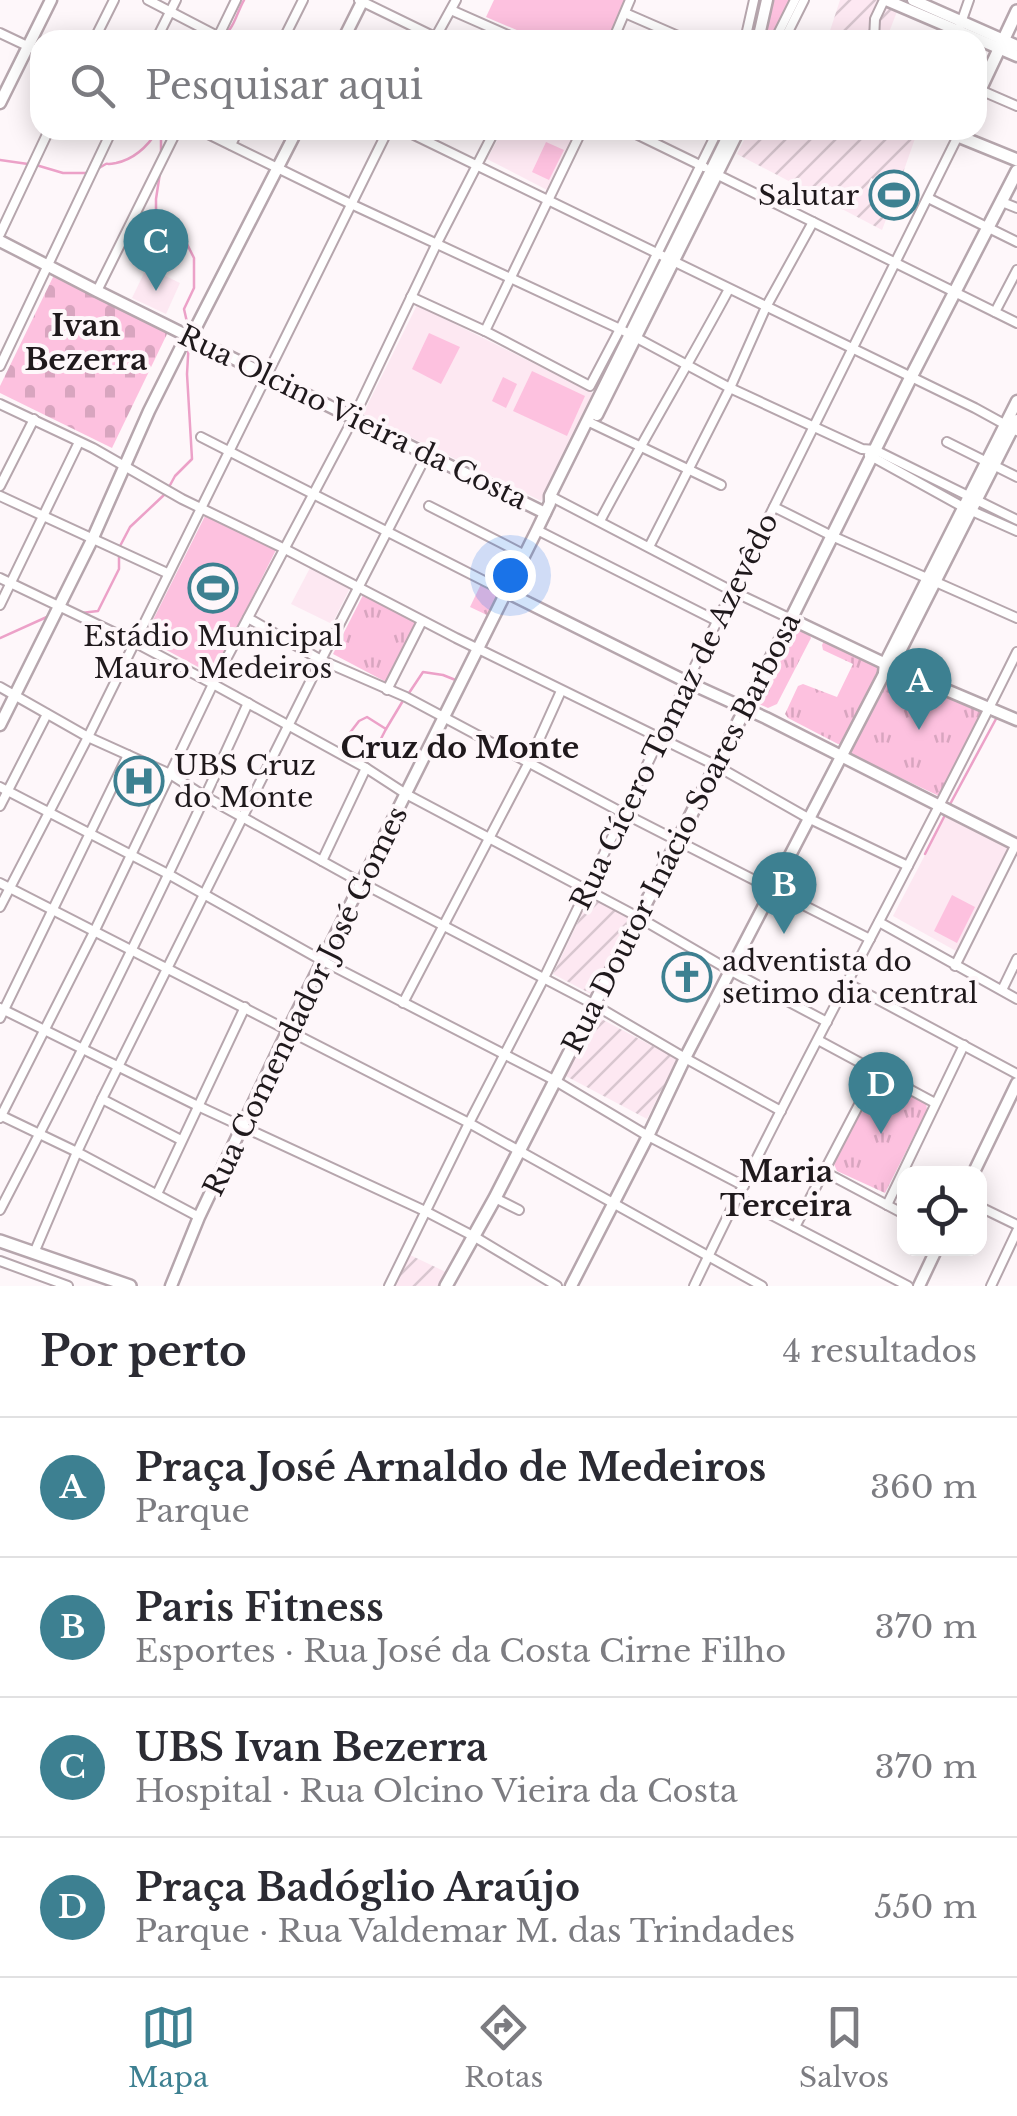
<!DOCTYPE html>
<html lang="pt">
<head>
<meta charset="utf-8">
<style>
  :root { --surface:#fff; --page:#f7f7f7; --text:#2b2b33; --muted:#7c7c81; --line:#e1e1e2; --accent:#3d8091 }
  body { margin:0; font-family:"Libre Baskerville",serif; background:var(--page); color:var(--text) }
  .controls { position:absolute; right:30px; bottom:30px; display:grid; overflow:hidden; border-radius:20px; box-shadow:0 5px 25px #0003 }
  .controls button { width:90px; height:90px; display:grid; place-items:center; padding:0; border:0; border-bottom:2px solid var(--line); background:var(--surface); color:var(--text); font:50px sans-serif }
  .you { position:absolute; left:510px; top:575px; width:35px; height:35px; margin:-25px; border:8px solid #fff; border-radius:50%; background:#1a73e8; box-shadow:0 0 0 15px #1a73e833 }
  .badge { display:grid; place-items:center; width:65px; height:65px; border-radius:50%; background:var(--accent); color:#fff; font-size:32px; font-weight:700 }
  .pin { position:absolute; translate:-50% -82px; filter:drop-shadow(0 2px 5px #0008) }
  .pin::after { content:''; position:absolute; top:52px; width:35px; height:30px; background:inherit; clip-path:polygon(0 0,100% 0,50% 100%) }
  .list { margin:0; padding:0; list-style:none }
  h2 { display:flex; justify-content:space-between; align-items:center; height:130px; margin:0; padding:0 40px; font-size:42px }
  h2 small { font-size:32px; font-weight:400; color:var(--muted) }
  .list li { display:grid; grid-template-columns:65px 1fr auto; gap:30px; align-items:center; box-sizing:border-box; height:140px; padding:0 40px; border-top:2px solid var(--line) }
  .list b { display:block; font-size:38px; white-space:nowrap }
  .list p { margin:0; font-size:32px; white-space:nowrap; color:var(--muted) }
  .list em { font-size:32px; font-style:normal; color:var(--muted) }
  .icon { flex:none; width:55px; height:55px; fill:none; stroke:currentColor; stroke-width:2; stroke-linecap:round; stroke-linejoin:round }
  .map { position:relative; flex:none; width:1017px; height:1286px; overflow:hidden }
  .search { position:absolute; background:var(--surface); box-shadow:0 5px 25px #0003; left:30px; right:30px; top:30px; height:110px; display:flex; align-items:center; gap:25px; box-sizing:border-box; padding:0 35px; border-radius:30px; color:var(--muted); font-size:38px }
  .sheet { height:690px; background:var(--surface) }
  nav { display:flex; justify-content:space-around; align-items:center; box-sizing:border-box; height:140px; border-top:2px solid var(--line); background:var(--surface); font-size:28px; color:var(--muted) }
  nav a { display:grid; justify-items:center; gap:5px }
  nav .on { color:var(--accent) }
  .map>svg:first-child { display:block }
</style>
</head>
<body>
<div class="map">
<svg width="1017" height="1286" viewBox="0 0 1017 1286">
  <defs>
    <pattern id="industrial-furrows" width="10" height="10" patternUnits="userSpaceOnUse" patternTransform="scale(2.5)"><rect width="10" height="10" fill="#fde8f2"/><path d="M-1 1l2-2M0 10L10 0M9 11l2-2" fill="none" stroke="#d8c6cf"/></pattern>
    <pattern id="cemetery-stones" width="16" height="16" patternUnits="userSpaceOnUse" patternTransform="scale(2.5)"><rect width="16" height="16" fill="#fdc1df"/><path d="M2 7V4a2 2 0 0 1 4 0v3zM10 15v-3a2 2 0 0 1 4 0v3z" fill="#d8a5bf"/></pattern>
    <pattern id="park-tufts" width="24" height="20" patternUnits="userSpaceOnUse" patternTransform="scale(2.5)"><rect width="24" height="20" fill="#fdc1df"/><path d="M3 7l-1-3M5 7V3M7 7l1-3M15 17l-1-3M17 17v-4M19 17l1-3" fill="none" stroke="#d8a5bf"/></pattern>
  </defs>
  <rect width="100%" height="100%" fill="#fef7fa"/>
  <!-- built -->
  <g fill="#fde8f2">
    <polygon points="503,130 580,130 549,191 487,159"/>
    <polygon points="147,267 180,283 166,314 132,298"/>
    <polygon points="417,305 593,393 541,501 363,414"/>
    <polygon points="310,568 350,588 332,624 291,604"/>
    <polygon points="132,759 161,773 146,803 117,788"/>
    <polygon points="947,813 1011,846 956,951 893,916"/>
  </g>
  <!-- industrial -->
  <g fill="url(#industrial-furrows)">
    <polygon points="840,0 878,0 898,9 886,40 827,40"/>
    <polygon points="749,130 918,130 897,190 871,178 867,188 893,201 882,230 737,154"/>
    <polygon points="590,897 632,918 593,995 553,974"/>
    <polygon points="592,1014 677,1059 647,1119 562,1074"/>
    <polygon points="410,1255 448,1273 438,1286 394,1286"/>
  </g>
  <!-- cemetery -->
  <polygon fill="url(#cemetery-stones)" points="54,275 168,332 112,448 0,393 0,386"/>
  <!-- park -->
  <g fill="url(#park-tufts)">
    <polygon points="774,0 793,0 774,40 764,40"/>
    <polygon points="482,582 501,592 489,616 470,607"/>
    <polygon points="363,595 419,623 388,683 333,654"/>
    <polygon points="794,625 807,629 811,638 777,704 768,708 759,704 756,697"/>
    <polygon points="825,639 881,667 841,744 838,744 788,718 785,714 798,686 803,684 837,697 853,664 823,650 822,645"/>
    <polygon points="893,673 985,712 943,795 939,796 852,755 851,751"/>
    <polygon points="880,1076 926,1101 927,1110 885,1193 837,1171 833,1162 876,1077"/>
  </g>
  <!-- pitch -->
  <g fill="#fdc1df">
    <polygon points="494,0 627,0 609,40 540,40 486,17"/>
    <polygon points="546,142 564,150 549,180 532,172"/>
    <polygon points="429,333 460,347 441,384 412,369"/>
    <polygon points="532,371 585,396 567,436 513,411"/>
    <polygon points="503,377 517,384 506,408 492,401"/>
    <polygon points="205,516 276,550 213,675 144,638"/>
    <polygon points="952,895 975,907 957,943 934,931"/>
  </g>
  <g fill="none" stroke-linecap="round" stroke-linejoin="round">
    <!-- stream -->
    <g stroke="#eca1c8" stroke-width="2.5">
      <path d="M223,36C234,29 237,12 244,0"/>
      <polyline points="161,155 161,130"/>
      <polyline points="0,160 28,164"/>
      <polyline points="36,165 63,173 87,173"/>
      <path d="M99,168C113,160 100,166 116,163C135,159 148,146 158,130"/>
      <polyline points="160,173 156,199 156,212 167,230 187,244 194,258 194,288 184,309 189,331"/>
      <polyline points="169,487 175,476 192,459 187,374 189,339"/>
      <polyline points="119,548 130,527 165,494"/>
      <polyline points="81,613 98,611 119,569 119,556"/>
      <polyline points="0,638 49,616"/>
      <polyline points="409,693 423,672 443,675 458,681"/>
      <polyline points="339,747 359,721 367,717 386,729 404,699"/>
      <polyline points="371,758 386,729"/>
      <polyline points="948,808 997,717"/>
      <polyline points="925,854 945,815"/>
    </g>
    <!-- street casing -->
    <g stroke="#b6a6ad" stroke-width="12">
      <g id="street">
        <polyline points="148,0 225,40"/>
        <polyline points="359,0 441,40"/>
        <polyline points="451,10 519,40"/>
        <polyline points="625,13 687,40"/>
        <polyline points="0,33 40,52"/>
        <polyline points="218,37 236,0"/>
        <polyline points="94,40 114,0"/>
        <polyline points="156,40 176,0"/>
        <polyline points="283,40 303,0"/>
        <polyline points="434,40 456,0"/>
        <polyline points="613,40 630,0"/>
        <polyline points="745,40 754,0"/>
        <polyline points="775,40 795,0"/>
        <polyline points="784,40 804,0"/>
        <polyline points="874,40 875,19 884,0"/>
        <polyline points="955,40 969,0"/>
        <polyline points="980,90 1017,106"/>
        <polyline points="200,130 351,204 620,329 730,388 862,449 875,450 1017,520"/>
        <polyline points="404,130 975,408 1017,431"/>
        <polyline points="628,130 704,167"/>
        <polyline points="231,145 238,130"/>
        <polyline points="716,174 1017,323"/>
        <polyline points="928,198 1017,242"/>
        <polyline points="1002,202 1017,208"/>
        <polyline points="0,234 49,130"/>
        <polyline points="97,291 177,130"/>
        <polyline points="411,297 485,331 590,386 620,329 718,130"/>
        <polyline points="995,312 1017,270"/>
        <polyline points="485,331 582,130"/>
        <polyline points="0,366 112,130"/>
        <polyline points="0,404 93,448 182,499 285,549 456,638 715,765 808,818 908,866"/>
        <polyline points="587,421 721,485"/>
        <polyline points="201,437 506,592"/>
        <polyline points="947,442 1017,477"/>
        <polyline points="869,455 963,507 1017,531"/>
        <polyline points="0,486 34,419"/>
        <polyline points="0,496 167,573"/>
        <polyline points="550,496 732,591 791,619"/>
        <polyline points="429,506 525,555"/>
        <polyline points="774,507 832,536 1017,618"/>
        <path d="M600,521C641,443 687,367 729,289"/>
        <polyline points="537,530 717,621"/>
        <polyline points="649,547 730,388 766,307 813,222"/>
        <polyline points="0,578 134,642 213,684 366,768 406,794 638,917 731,971 827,1022"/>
        <polyline points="0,605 79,442"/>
        <polyline points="248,618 321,660 406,697 623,813 870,939"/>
        <polyline points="0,687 88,737 170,774 206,797 360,882 593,1004 685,1058 781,1111"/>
        <polyline points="387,690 422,621"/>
        <polyline points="0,787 168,874 323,961 554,1080 648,1136 744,1186"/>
        <polyline points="0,806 47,714"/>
        <polyline points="322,861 366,768"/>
        <polyline points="0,883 469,1123 762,1286"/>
        <polyline points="0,907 88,737 388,130"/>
        <polyline points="879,922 1017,999"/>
        <polyline points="955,966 1016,844"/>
        <polyline points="847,983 1017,1074"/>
        <polyline points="1002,990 1017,959"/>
        <polyline points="403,1003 528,764 561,691"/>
        <polyline points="0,1008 198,1106 425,1211 475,1237 557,1286"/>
        <polyline points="0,1018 128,755"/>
        <polyline points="818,1040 935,1103"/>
        <polyline points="102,1099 181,1140"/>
        <polyline points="0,1115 77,1152 199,1217"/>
        <polyline points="0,1118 95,930 213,684 353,419 437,243 495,130"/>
        <polyline points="823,1171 904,1214"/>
        <polyline points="157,1194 245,1007"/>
        <polyline points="495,1198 519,1210"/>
        <polyline points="739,1198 908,1286"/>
        <polyline points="887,1205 964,1045"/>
        <polyline points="980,1207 1017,1225"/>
        <path d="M0,1210C87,1043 171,874 248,703"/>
        <polyline points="795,1227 876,1072"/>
        <polyline points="34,1253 77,1152 102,1099 321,660 427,454"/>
        <polyline points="0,1261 68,1286"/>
        <polyline points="389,1286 469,1123 544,978 687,682 958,136"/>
        <path d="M694,1286C796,1072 912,865 1017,652"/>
        <polyline points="991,1286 1017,1231"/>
      </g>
    </g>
    <!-- secondary casing -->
    <g stroke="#b6a6ad" stroke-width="15">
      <g id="secondary">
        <polyline points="886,0 1017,56"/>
        <polyline points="913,0 1017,46"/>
        <polyline points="343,40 363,0"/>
        <polyline points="758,40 767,0"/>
        <polyline points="0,103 51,0"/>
        <polyline points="0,241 97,291 545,513"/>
        <polyline points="191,337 297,130"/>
        <polyline points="597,415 739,130"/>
        <polyline points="506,592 687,682 766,718 1017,845"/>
        <polyline points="791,619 892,667 1017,720"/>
        <polyline points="884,673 885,663 1017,401"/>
        <polyline points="0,725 92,540 149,411 187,335"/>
        <polyline points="973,1174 1017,1083"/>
        <polyline points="171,1286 199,1217 288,1030 537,530 550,503 550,496 731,130"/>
        <polyline points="571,1286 648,1136 685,1058 884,674 892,667 1017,420"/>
        <polyline points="919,1286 937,1248"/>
      </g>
    </g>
    <!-- primary casing -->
    <g stroke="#b6a6ad" stroke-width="16">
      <g id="primary">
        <polyline points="977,96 1017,11"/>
        <polyline points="961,130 958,136 1017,160"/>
        <polyline points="0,1241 130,1286"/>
        <polyline points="446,1286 495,1198 784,633 911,377 1017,171"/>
      </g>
    </g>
    <!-- street -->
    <use href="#street" stroke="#fff" stroke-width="8"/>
    <!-- secondary -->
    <use href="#secondary" stroke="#fff" stroke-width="10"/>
    <!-- primary -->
    <use href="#primary" stroke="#fff" stroke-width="11"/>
  </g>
  <!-- icons -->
  <defs>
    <g id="stadium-ring" transform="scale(2.5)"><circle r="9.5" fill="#fef7fa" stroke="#3d8091" stroke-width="1.5"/><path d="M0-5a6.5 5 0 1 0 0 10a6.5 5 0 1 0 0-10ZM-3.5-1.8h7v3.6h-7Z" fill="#3d8091"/></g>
    <g id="hospital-ring" transform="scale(2.5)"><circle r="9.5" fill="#fef7fa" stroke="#3d8091" stroke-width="1.5"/><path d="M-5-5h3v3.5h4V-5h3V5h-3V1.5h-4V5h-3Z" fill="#3d8091"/></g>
    <g id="church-ring" transform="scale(2.5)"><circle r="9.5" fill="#fef7fa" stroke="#3d8091" stroke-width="1.5"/><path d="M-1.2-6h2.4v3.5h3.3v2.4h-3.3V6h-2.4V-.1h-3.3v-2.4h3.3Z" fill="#3d8091"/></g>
  </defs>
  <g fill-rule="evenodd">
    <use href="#stadium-ring" x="894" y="195"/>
    <use href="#stadium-ring" x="213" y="588"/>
    <use href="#hospital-ring" x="139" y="781"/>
    <use href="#church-ring" x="687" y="977"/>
  </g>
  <g text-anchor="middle" stroke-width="8" stroke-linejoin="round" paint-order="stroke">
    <!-- poi labels -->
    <g font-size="28" fill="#1f191c" stroke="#fef7fa" text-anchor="start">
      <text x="859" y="205" text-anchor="end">Salutar</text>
      <text x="213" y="646" text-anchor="middle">Estádio Municipal<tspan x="213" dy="32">Mauro Medeiros</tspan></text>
      <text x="174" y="775">UBS Cruz<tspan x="174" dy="32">do Monte</tspan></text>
      <text x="722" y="971">adventista do<tspan x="722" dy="32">setimo dia central</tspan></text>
    </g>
    <!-- street labels -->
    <g font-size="28" fill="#1f191c" stroke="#fef7fa">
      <text transform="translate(353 417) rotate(26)" y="10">Rua Olcino Vieira da Costa</text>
      <text transform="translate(674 711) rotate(-64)" y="10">Rua Cícero Tomaz de Azevêdo</text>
      <text transform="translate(681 833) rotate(-63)" y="10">Rua Doutor Inácio Soares Barbosa</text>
      <text transform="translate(305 1001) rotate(-64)" y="10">Rua Comendador José Gomes</text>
    </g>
    <!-- neighbourhood labels -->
    <g font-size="30" font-weight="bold" fill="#1f191c" stroke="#fef7fa">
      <text x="86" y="336">Ivan<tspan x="86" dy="34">Bezerra</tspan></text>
      <text x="460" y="758">Cruz do Monte</text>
      <text x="786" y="1182">Maria<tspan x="786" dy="34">Terceira</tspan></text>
    </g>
  </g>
</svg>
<div class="controls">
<button><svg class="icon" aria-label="locate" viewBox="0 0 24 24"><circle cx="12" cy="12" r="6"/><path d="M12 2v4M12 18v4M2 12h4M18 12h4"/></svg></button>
</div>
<div class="you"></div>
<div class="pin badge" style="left:919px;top:730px">A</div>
<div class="pin badge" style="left:784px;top:934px">B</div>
<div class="pin badge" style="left:156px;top:291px">C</div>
<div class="pin badge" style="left:881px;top:1134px">D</div>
<div class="search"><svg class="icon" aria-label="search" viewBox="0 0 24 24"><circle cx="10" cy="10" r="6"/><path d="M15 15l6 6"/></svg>Pesquisar aqui</div>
</div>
<section class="sheet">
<h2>Por perto<small>4 resultados</small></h2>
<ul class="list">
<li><span class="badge">A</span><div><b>Praça José Arnaldo de Medeiros</b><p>Parque</p></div><em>360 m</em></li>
<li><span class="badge">B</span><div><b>Paris Fitness</b><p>Esportes · Rua José da Costa Cirne Filho</p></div><em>370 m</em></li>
<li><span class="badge">C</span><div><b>UBS Ivan Bezerra</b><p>Hospital · Rua Olcino Vieira da Costa</p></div><em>370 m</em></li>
<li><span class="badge">D</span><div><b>Praça Badóglio Araújo</b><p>Parque · Rua Valdemar M. das Trindades</p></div><em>550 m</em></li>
</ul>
</section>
<nav>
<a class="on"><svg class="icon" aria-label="map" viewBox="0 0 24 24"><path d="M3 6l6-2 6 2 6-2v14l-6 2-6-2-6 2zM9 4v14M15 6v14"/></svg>Mapa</a>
<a><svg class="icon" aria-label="directions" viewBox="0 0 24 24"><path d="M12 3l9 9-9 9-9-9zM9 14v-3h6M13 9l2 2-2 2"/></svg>Rotas</a>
<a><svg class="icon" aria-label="saved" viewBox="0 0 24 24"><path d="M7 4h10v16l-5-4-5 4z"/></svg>Salvos</a>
</nav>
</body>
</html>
